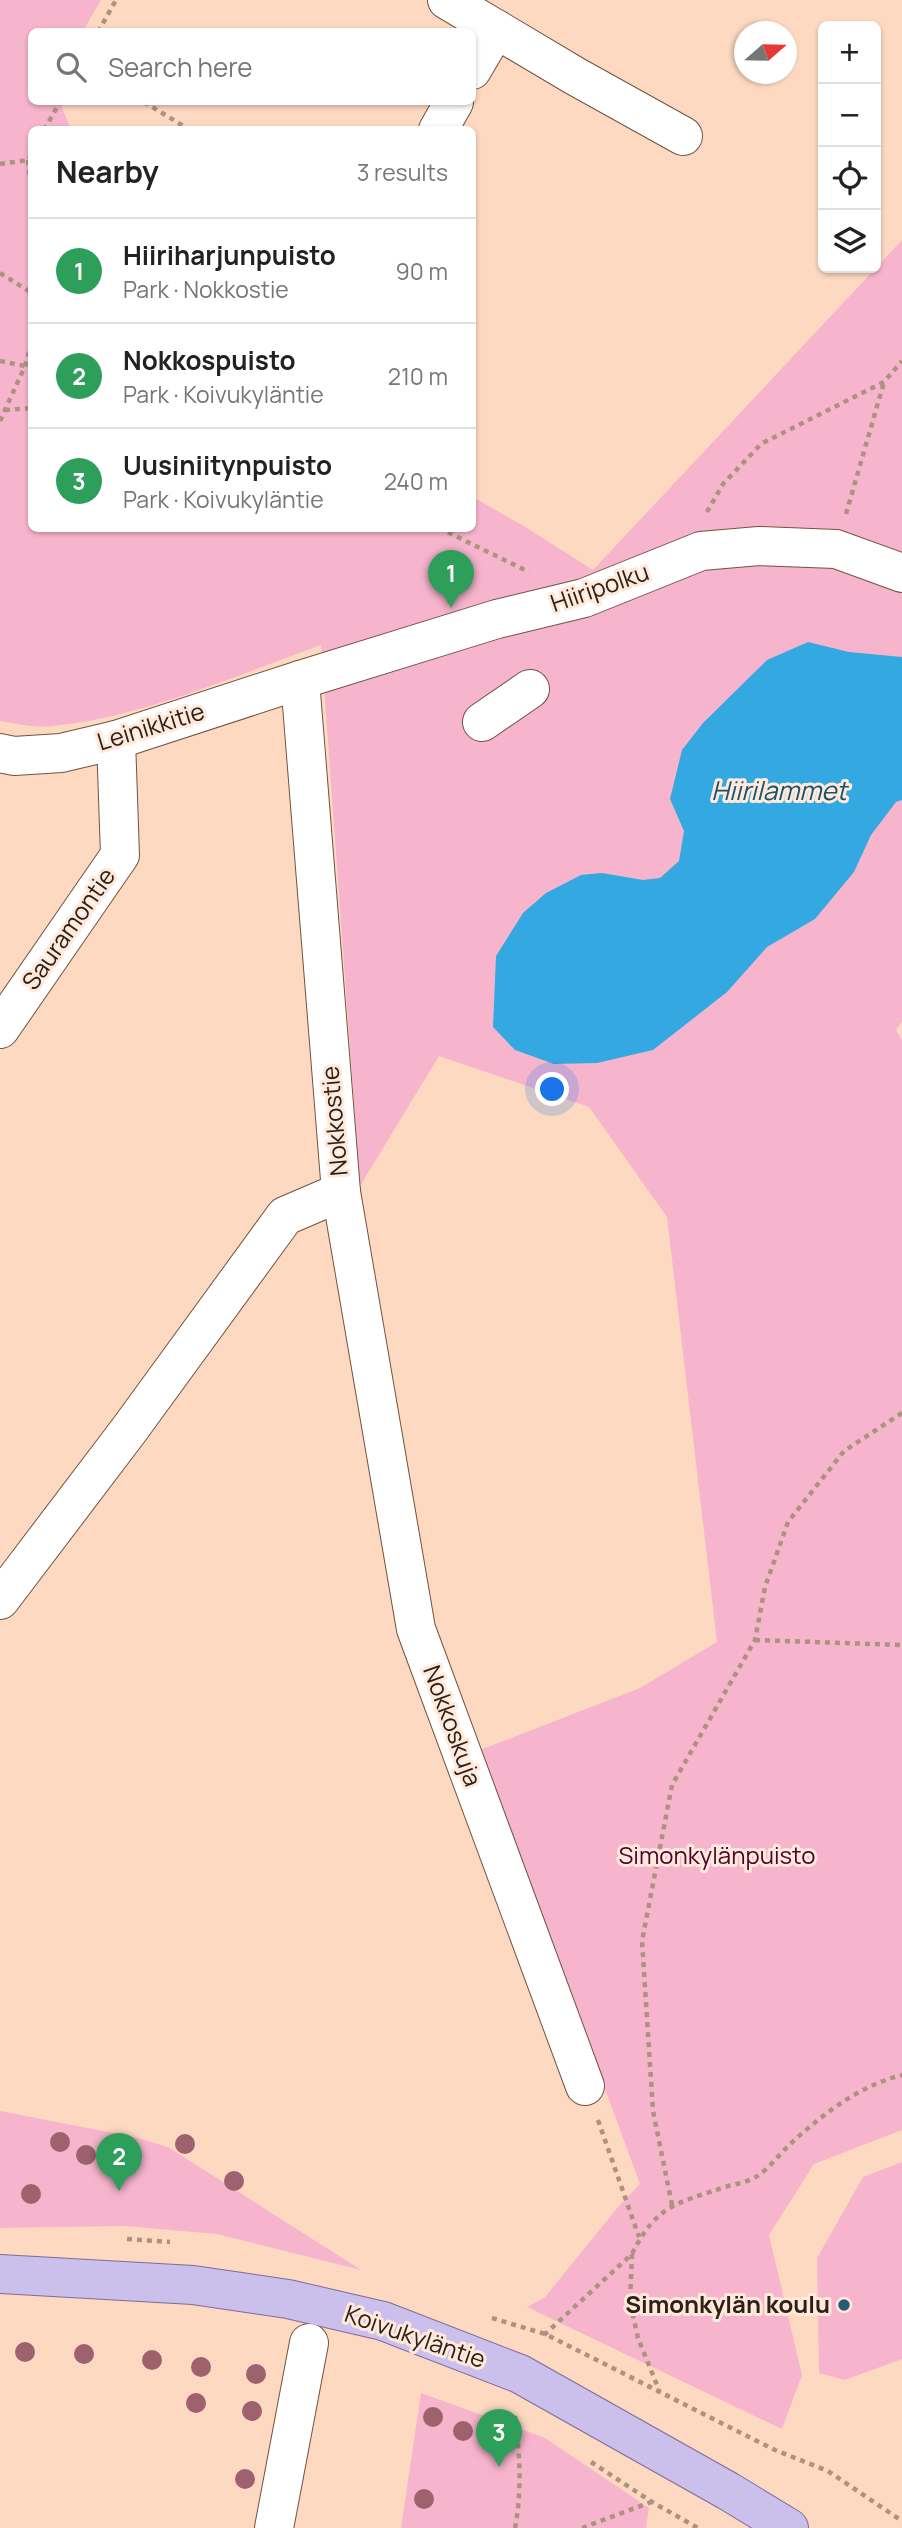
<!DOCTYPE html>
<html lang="en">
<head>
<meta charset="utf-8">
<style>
  :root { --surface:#fff; --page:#f2f2f2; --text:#222; --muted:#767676; --line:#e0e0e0; --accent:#0b8043 }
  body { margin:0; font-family:Manrope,sans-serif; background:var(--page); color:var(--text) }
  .controls { position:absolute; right:21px; top:21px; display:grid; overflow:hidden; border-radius:10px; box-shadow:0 2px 5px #0004 }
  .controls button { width:63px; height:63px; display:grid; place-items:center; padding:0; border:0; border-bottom:2px solid var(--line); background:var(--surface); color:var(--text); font:35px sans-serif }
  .compass { position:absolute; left:734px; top:21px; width:63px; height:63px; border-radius:50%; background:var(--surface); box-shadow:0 2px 5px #0004; rotate:70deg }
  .you { position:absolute; left:553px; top:1090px; width:24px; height:24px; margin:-18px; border:5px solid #fff; border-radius:50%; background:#1a73e8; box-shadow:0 0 0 10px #1a73e833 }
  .badge { display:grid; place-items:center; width:46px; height:46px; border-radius:50%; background:var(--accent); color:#fff; font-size:23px; font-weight:700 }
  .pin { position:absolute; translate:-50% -58px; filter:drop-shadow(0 2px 4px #0008) }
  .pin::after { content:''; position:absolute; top:37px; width:24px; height:21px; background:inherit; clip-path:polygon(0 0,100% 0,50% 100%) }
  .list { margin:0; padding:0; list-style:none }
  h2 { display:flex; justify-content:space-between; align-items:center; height:91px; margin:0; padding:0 28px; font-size:30px }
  h2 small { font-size:23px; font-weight:400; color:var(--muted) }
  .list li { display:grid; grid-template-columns:46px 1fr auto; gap:21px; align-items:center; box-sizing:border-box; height:105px; padding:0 28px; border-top:2px solid var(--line) }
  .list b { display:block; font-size:26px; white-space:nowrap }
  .list p { margin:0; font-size:23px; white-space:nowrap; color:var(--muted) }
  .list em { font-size:23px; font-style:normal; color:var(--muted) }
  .icon { flex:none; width:38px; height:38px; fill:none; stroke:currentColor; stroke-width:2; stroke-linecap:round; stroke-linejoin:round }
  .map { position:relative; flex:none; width:902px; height:2528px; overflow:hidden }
  .search { position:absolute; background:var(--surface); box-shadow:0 2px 5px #0004; left:28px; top:28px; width:448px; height:77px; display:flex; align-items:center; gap:18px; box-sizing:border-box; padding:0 24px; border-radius:10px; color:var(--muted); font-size:26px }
  .panel { position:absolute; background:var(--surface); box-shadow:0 2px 5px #0004; left:28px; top:126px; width:448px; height:406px; border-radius:10px }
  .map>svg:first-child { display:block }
</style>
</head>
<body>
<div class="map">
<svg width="902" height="2528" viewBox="0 0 902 2528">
  <rect width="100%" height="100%" fill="#fdd9c1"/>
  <!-- green -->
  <g fill="#f7b5cd">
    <path d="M0,0H101L83,31L32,32V102H62V108L71,129L32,130V528H472L473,497L527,528L593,570L902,240V1021L896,1030L902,1040V2130L814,2164L769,2235L802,2375L782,2429L527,2307L545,2297L618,2207L640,2184L480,1750L640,1688L717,1642L667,1217L589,1107L439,1056L360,1186L321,645C238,675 140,718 53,726C36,728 17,724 0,721Z"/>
    <polygon points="0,2111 134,2137 168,2147 361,2270 217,2234 125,2226 0,2228"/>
    <polygon points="902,2162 902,2359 845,2380 819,2373 817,2258 863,2177"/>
    <polygon points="421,2393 545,2438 649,2508 646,2528 401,2528"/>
  </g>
  <!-- water -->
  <polygon fill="#33a8e1" points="808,642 849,652 902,657 902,800 896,802 871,835 854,872 815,919 767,947 727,992 653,1050 597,1063 554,1064 515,1050 493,1027 496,956 523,913 546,893 581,875 602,873 643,880 660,878 679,861 684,831 670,799 682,750 703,723 767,660"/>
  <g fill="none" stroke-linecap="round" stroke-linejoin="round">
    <!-- minor casing -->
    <g stroke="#71533e" stroke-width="40">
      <g id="minor">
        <polyline points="447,0 575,76 683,136"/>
        <polyline points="472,70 496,29"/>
        <polyline points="438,130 454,102"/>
        <polyline points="482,722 530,689"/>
        <polyline points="0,753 14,756 61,753 116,740 300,680 497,619 584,598 701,551 759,546 836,549 902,573"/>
        <polyline points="0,1029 120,855 116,740"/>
        <polyline points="341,1192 416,1629 585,2086"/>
        <polyline points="0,1600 129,1430 285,1216 341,1192 300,680"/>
        <polyline points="274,2528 309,2343"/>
      </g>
    </g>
    <!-- major casing -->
    <g stroke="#7d6c99" stroke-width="40">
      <polyline id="major" points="0,2274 193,2285 288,2299 383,2321 520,2374 728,2491 789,2528"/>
    </g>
    <!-- path -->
    <g stroke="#ad927f" stroke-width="4.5" stroke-dasharray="5 5" stroke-linecap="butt">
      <polyline points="98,32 116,0"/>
      <polyline points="144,102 190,130"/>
      <polyline points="44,130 60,102"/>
      <polyline points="28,160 32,197"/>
      <polyline points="0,164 28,160 32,153"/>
      <polyline points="0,273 32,293"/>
      <polyline points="0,361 25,366"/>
      <polyline points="5,410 32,408"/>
      <polyline points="0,421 25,366 32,342"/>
      <polyline points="707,512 723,484 761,444 884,382 902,361"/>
      <polyline points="846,514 884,382"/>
      <polyline points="439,528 529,572"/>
      <polyline points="755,1640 902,1645"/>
      <polyline points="598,2120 639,2237"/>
      <polyline points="672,2205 653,2111 642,1941 672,1785 755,1640 765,1587 788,1522 844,1451 902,1413"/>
      <polyline points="127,2239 170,2242"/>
      <polyline points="632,2254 630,2302 638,2338 659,2390"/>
      <polyline points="492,2318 545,2334 775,2450 828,2471 902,2521"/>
      <path d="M544,2335L632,2254C657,2203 679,2203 728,2186C737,2184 746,2182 754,2178C767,2171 779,2155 789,2145C822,2115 858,2086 902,2075"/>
      <polyline points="591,2462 652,2502 698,2528"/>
      <path d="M515,2528C522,2491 520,2454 515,2416"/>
      <polyline points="582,2528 651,2502"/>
    </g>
    <!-- minor -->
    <use href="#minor" stroke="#fff" stroke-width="38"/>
    <!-- major -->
    <use href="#major" stroke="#cbbfec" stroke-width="38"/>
  </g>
  <!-- trees -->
  <g fill="#9e626f">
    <circle cx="60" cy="2142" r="10"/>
    <circle cx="185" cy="2144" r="10"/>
    <circle cx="86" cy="2155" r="10"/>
    <circle cx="234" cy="2181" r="10"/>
    <circle cx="31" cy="2194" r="10"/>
    <circle cx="25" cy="2352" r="10"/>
    <circle cx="84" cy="2354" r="10"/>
    <circle cx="152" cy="2360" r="10"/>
    <circle cx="201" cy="2367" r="10"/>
    <circle cx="256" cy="2374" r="10"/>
    <circle cx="196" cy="2403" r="10"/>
    <circle cx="252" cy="2411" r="10"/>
    <circle cx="433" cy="2417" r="10"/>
    <circle cx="463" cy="2431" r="10"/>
    <circle cx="502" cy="2445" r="10"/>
    <circle cx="245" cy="2479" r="10"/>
    <circle cx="424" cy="2499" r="10"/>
  </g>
  <!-- markers -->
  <circle fill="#275c78" stroke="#ffe9db" stroke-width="2.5" cx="844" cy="2305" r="7"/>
  <g text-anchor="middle" stroke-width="6" stroke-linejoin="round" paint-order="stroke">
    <!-- street labels -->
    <g font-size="24" fill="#2d2017" stroke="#ffe9db">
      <text transform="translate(600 588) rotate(-19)" y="8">Hiiripolku</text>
      <text transform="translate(151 727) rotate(-17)" y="8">Leinikkitie</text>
      <text transform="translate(69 929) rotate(-55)" y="8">Sauramontie</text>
      <text transform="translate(335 1121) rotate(-95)" y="8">Nokkostie</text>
      <text transform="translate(452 1726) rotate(70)" y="8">Nokkoskuja</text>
      <text transform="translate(415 2337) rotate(19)" y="8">Koivukyläntie</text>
    </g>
    <!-- park labels -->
    <g font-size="24" fill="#50002c" stroke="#ffe9db">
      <text x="717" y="1864">Simonkylänpuisto</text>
    </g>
    <!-- poi labels -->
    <g font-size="24" font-weight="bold" fill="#2d2017" stroke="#ffe9db" text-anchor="end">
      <text x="830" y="2313">Simonkylän koulu</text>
    </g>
    <!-- water labels -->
    <g font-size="26" font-style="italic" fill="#175371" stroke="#ffe9db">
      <text x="779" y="800">Hiirilammet</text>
    </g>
  </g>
</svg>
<div class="controls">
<button>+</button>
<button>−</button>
<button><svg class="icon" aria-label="locate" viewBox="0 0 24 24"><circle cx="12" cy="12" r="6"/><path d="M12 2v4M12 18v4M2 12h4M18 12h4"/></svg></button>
<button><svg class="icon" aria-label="layers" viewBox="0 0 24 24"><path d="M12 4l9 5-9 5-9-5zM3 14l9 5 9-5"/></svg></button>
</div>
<svg class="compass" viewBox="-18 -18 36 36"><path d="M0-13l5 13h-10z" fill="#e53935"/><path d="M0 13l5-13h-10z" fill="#767676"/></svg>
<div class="you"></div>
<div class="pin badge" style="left:451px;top:608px;background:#2e9e5b">1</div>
<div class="pin badge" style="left:119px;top:2191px;background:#2e9e5b">2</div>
<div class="pin badge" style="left:499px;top:2467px;background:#2e9e5b">3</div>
<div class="search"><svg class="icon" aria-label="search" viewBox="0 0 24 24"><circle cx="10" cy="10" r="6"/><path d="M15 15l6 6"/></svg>Search here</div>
<section class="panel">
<h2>Nearby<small>3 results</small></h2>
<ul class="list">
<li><span class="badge" style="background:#2e9e5b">1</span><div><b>Hiiriharjunpuisto</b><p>Park · Nokkostie</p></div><em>90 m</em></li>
<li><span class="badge" style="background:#2e9e5b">2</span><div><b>Nokkospuisto</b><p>Park · Koivukyläntie</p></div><em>210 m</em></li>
<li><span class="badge" style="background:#2e9e5b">3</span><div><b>Uusiniitynpuisto</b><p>Park · Koivukyläntie</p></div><em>240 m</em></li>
</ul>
</section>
</div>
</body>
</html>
